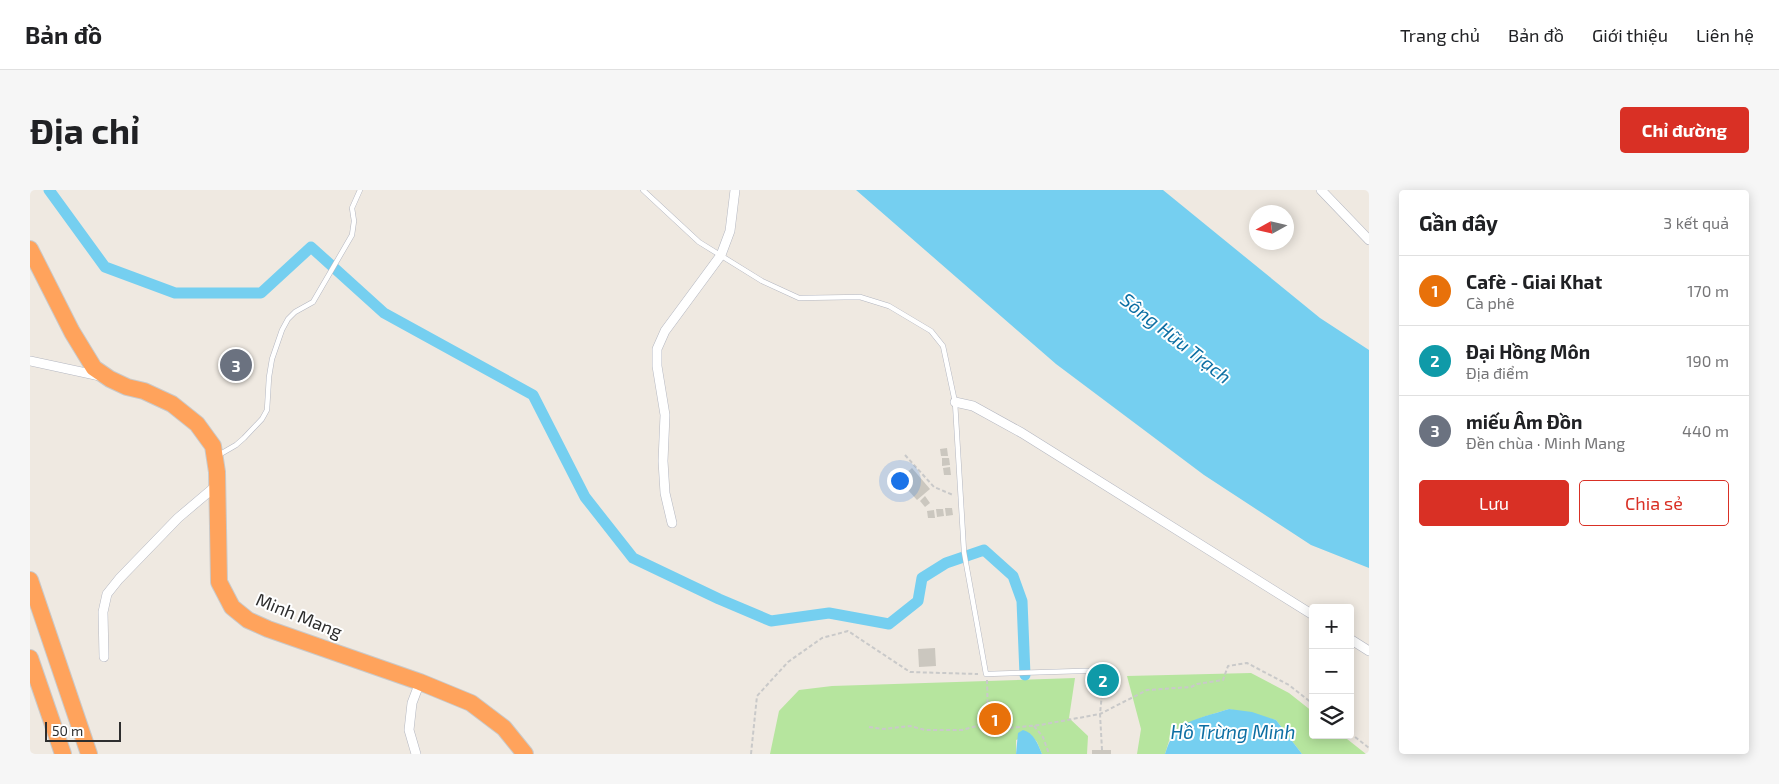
<!DOCTYPE html>
<html lang="vi">
<head>
<meta charset="utf-8">
<style>
  :root { --surface:#fff; --page:#f6f6f6; --text:#202124; --muted:#757577; --line:#e0e0e0; --accent:#d93025 }
  body { margin:0; font-family:"Exo 2",sans-serif; background:var(--page); color:var(--text) }
  .controls { position:absolute; right:15px; bottom:15px; display:grid; overflow:hidden; border-radius:5px; box-shadow:0 2px 12px #0003 }
  .controls button { width:45px; height:45px; display:grid; place-items:center; padding:0; border:0; border-bottom:1px solid var(--line); background:var(--surface); color:var(--text); font:25px sans-serif }
  .compass { position:absolute; left:1219px; top:15px; width:45px; height:45px; border-radius:50%; background:var(--surface); box-shadow:0 2px 12px #0003; rotate:262deg }
  .scale { position:absolute; left:15px; bottom:12px; width:76px; box-sizing:border-box; padding-left:5px; border:2px solid #2e2e2e; border-top:0; font-size:14px; line-height:18px; white-space:nowrap; color:#2e2e2e; -webkit-text-stroke:4px #fff; paint-order:stroke }
  .you { position:absolute; left:869px; top:290px; width:18px; height:18px; margin:-12px; border:4px solid #fff; border-radius:50%; background:#1a73e8; box-shadow:0 0 0 8px #1a73e833 }
  .badge { display:grid; place-items:center; width:32px; height:32px; border-radius:50%; background:var(--accent); color:#fff; font-size:16px; font-weight:700 }
  .pin { position:absolute; translate:-50% -50%; border:2px solid #fff; box-shadow:0 1px 5px #0006 }
  .list { margin:0; padding:0; list-style:none }
  h2 { display:flex; justify-content:space-between; align-items:center; height:65px; margin:0; padding:0 20px; font-size:21px }
  h2 small { font-size:16px; font-weight:400; color:var(--muted) }
  .list li { display:grid; grid-template-columns:32px 1fr auto; gap:15px; align-items:center; box-sizing:border-box; height:70px; padding:0 20px; border-top:1px solid var(--line) }
  .list b { display:block; font-size:19px; white-space:nowrap }
  .list p { margin:0; font-size:16px; white-space:nowrap; color:var(--muted) }
  .list em { font-size:16px; font-style:normal; color:var(--muted) }
  .actions { display:flex; gap:10px; padding:15px 20px }
  .actions a { flex:1; padding:11px 0; border:1px solid var(--accent); border-radius:5px; text-align:center; font-size:18px; color:var(--accent) }
  .actions .main { background:var(--accent); color:#fff }
  .icon { flex:none; width:28px; height:28px; fill:none; stroke:currentColor; stroke-width:2; stroke-linecap:round; stroke-linejoin:round }
  .map { position:relative; flex:none; width:1339px; height:564px; overflow:hidden; border-radius:5px }
  header { display:flex; align-items:center; gap:30px; box-sizing:border-box; height:70px; padding:0 25px; background:var(--surface); border-bottom:1px solid var(--line) }
  header strong { font-size:24px }
  nav { display:flex; gap:28px; margin-inline-start:auto; font-size:18px }
  .intro { display:flex; align-items:center; justify-content:space-between; box-sizing:border-box; height:120px; padding:0 30px }
  h1 { margin:0; font-size:35px }
  .button { padding:12px 22px; border-radius:5px; background:var(--accent); color:#fff; font-size:18px; font-weight:700 }
  main { display:flex; gap:30px; padding:0 30px }
  aside { flex:1; background:var(--surface); border-radius:5px; box-shadow:0 2px 12px #0003 }
  .map>svg:first-child { display:block }
</style>
</head>
<body>
<header>
<strong>Bản đồ</strong>
<nav><a>Trang chủ</a><a>Bản đồ</a><a>Giới thiệu</a><a>Liên hệ</a></nav>
</header>
<div class="intro"><h1>Địa chỉ</h1><a class="button">Chỉ đường</a></div>
<main>
<div class="map">
<svg width="1339" height="564" viewBox="0 0 1339 564">
  <rect width="100%" height="100%" fill="#efe9e1"/>
  <!-- green -->
  <g fill="#b6e59e">
    <polygon points="1221,483 1259,503 1283,522 1283,545 1312,545 1336,564 1272,564 1246,530 1199,519 1173,527 1150,537 1139,551 1135,564 1107,564 1111,539 1097,486"/>
    <polygon points="1045,488 1039,528 1058,546 1057,564 1012,564 1007,552 1000,544 986,550 986,564 740,564 749,521 769,500 802,496"/>
  </g>
  <!-- water -->
  <g fill="#75cff0">
    <polygon points="826,0 1133,0 1290,128 1339,160 1339,378 1281,355 1174,285 1026,174"/>
    <path d="M1199,519L1222,522L1246,530L1272,564H1135C1138,555 1142,543 1151,537C1163,528 1184,524 1199,519Z"/>
    <path d="M993,540C1004,543 1008,554 1012,564H986L988,543Z"/>
  </g>
  <g fill="none" stroke-linecap="round" stroke-linejoin="round">
    <!-- canal -->
    <polyline stroke="#75cff0" stroke-width="11" points="19,0 75,77 145,103 231,103 281,57 354,123 503,205 555,307 603,368 689,409 741,431 799,423 859,434 888,411 892,388 916,373 954,360 983,386 992,411 995,485"/>
  </g>
  <!-- building -->
  <g fill="#cbc7bf">
    <polygon points="917,258 918,266 911,266 910,259"/>
    <polygon points="912,268 919,268 920,275 912,276"/>
    <polygon points="920,277 921,285 914,285 913,278"/>
    <polygon points="882,278 900,299 887,310 869,290"/>
    <polygon points="895,306 900,313 895,317 890,311"/>
    <polygon points="915,318 922,318 923,325 916,326"/>
    <polygon points="906,319 913,319 914,326 907,327"/>
    <polygon points="904,320 905,328 898,328 897,321"/>
    <polygon points="905,458 906,476 889,477 888,459"/>
    <polygon points="1081,486 1081,493 1064,493 1064,487"/>
    <rect x="1062" y="560" width="19" height="4"/>
  </g>
  <g fill="none" stroke-linecap="round" stroke-linejoin="round">
    <!-- lane casing -->
    <g stroke="#b4b7c1" stroke-width="5.5">
      <g id="lane">
        <polyline points="613,0 669,52 732,91 769,108 830,107 859,116 901,141 913,156 925,212 934,362 956,484 1083,480"/>
        <polyline points="187,266 206,255 214,248 232,229 237,220 239,187 242,169 252,140 258,129 265,122 283,112 322,45 324,31 322,18 330,0"/>
      </g>
    </g>
    <!-- street casing -->
    <g stroke="#b4b7c1" stroke-width="10">
      <g id="street">
        <polyline points="1291,0 1339,50"/>
        <polyline points="0,171 70,186"/>
        <polyline points="925,212 943,216 992,243 1283,425"/>
        <polyline points="642,333 635,303 633,271 635,225 627,176 627,159 635,141 691,65 700,41 705,0"/>
        <polyline points="1320,449 1339,461"/>
        <polyline points="74,467 73,422 77,404 89,389 148,328 187,295"/>
        <polyline points="386,564 379,540 382,513 390,492"/>
      </g>
    </g>
    <!-- highway casing -->
    <g stroke="#c9c9c9" stroke-width="18">
      <g id="highway">
        <polyline points="0,59 42,142 64,178 80,189 97,197 114,201 142,214 167,234 183,256 187,282 189,392 202,417 218,430 238,439 390,492 441,513 474,538 495,564"/>
        <polyline points="0,390 59,564"/>
        <polyline points="0,468 33,564"/>
      </g>
    </g>
    <!-- path -->
    <g stroke="#c9c9c9" stroke-width="2" stroke-dasharray="4 2.5" stroke-linecap="butt">
      <polyline points="875,265 904,297 923,305"/>
      <polyline points="957,490 958,533 979,538 1010,535 1070,524 1117,500 1161,497 1167,494 1193,490 1198,476 1217,473 1259,495 1283,514"/>
      <polyline points="1004,536 1013,547 1019,564"/>
      <polyline points="839,537 853,539 880,536 895,540 932,540 958,533"/>
      <polyline points="1320,543 1339,558"/>
      <polyline points="1072,560 1070,524 1073,493"/>
      <polyline points="721,564 727,506 758,472 792,448 818,441 880,482 948,484"/>
    </g>
    <!-- lane -->
    <use href="#lane" stroke="#fff" stroke-width="4.5"/>
    <!-- street -->
    <use href="#street" stroke="#fff" stroke-width="9"/>
    <!-- highway -->
    <use href="#highway" stroke="#ffa35c" stroke-width="16"/>
  </g>
  <g text-anchor="middle" stroke-width="4" stroke-linejoin="round" paint-order="stroke">
    <!-- street labels -->
    <g font-size="18" fill="#2e2e2e" stroke="#fff">
      <text transform="translate(269 426) rotate(22)" y="6">Minh Mang</text>
    </g>
    <!-- water labels -->
    <g font-size="19" font-style="italic" fill="#0d6fa3" stroke="#fff">
      <text transform="translate(1146 148) rotate(38)" y="7">Sông Hữu Trạch</text>
      <text x="1203" y="549">Hồ Trừng Minh</text>
    </g>
  </g>
</svg>
<div class="controls">
<button>+</button>
<button>−</button>
<button><svg class="icon" aria-label="layers" viewBox="0 0 24 24"><path d="M12 4l9 5-9 5-9-5zM3 14l9 5 9-5"/></svg></button>
</div>
<svg class="compass" viewBox="-18 -18 36 36"><path d="M0-13l5 13h-10z" fill="#e53935"/><path d="M0 13l5-13h-10z" fill="#757577"/></svg>
<div class="scale">50 m</div>
<div class="you"></div>
<div class="pin badge" style="left:965px;top:529px;background:#e8710a">1</div>
<div class="pin badge" style="left:1073px;top:490px;background:#0f9aa8">2</div>
<div class="pin badge" style="left:206px;top:175px;background:#6b7280">3</div>
</div>
<aside>
<h2>Gần đây<small>3 kết quả</small></h2>
<ul class="list">
<li><span class="badge" style="background:#e8710a">1</span><div><b>Cafè - Giai Khat</b><p>Cà phê</p></div><em>170 m</em></li>
<li><span class="badge" style="background:#0f9aa8">2</span><div><b>Đại Hồng Môn</b><p>Địa điểm</p></div><em>190 m</em></li>
<li><span class="badge" style="background:#6b7280">3</span><div><b>miếu Âm Đồn</b><p>Đền chùa · Minh Mang</p></div><em>440 m</em></li>
</ul>
<div class="actions"><a class="main">Lưu</a><a>Chia sẻ</a></div>
</aside>
</main>
</body>
</html>
